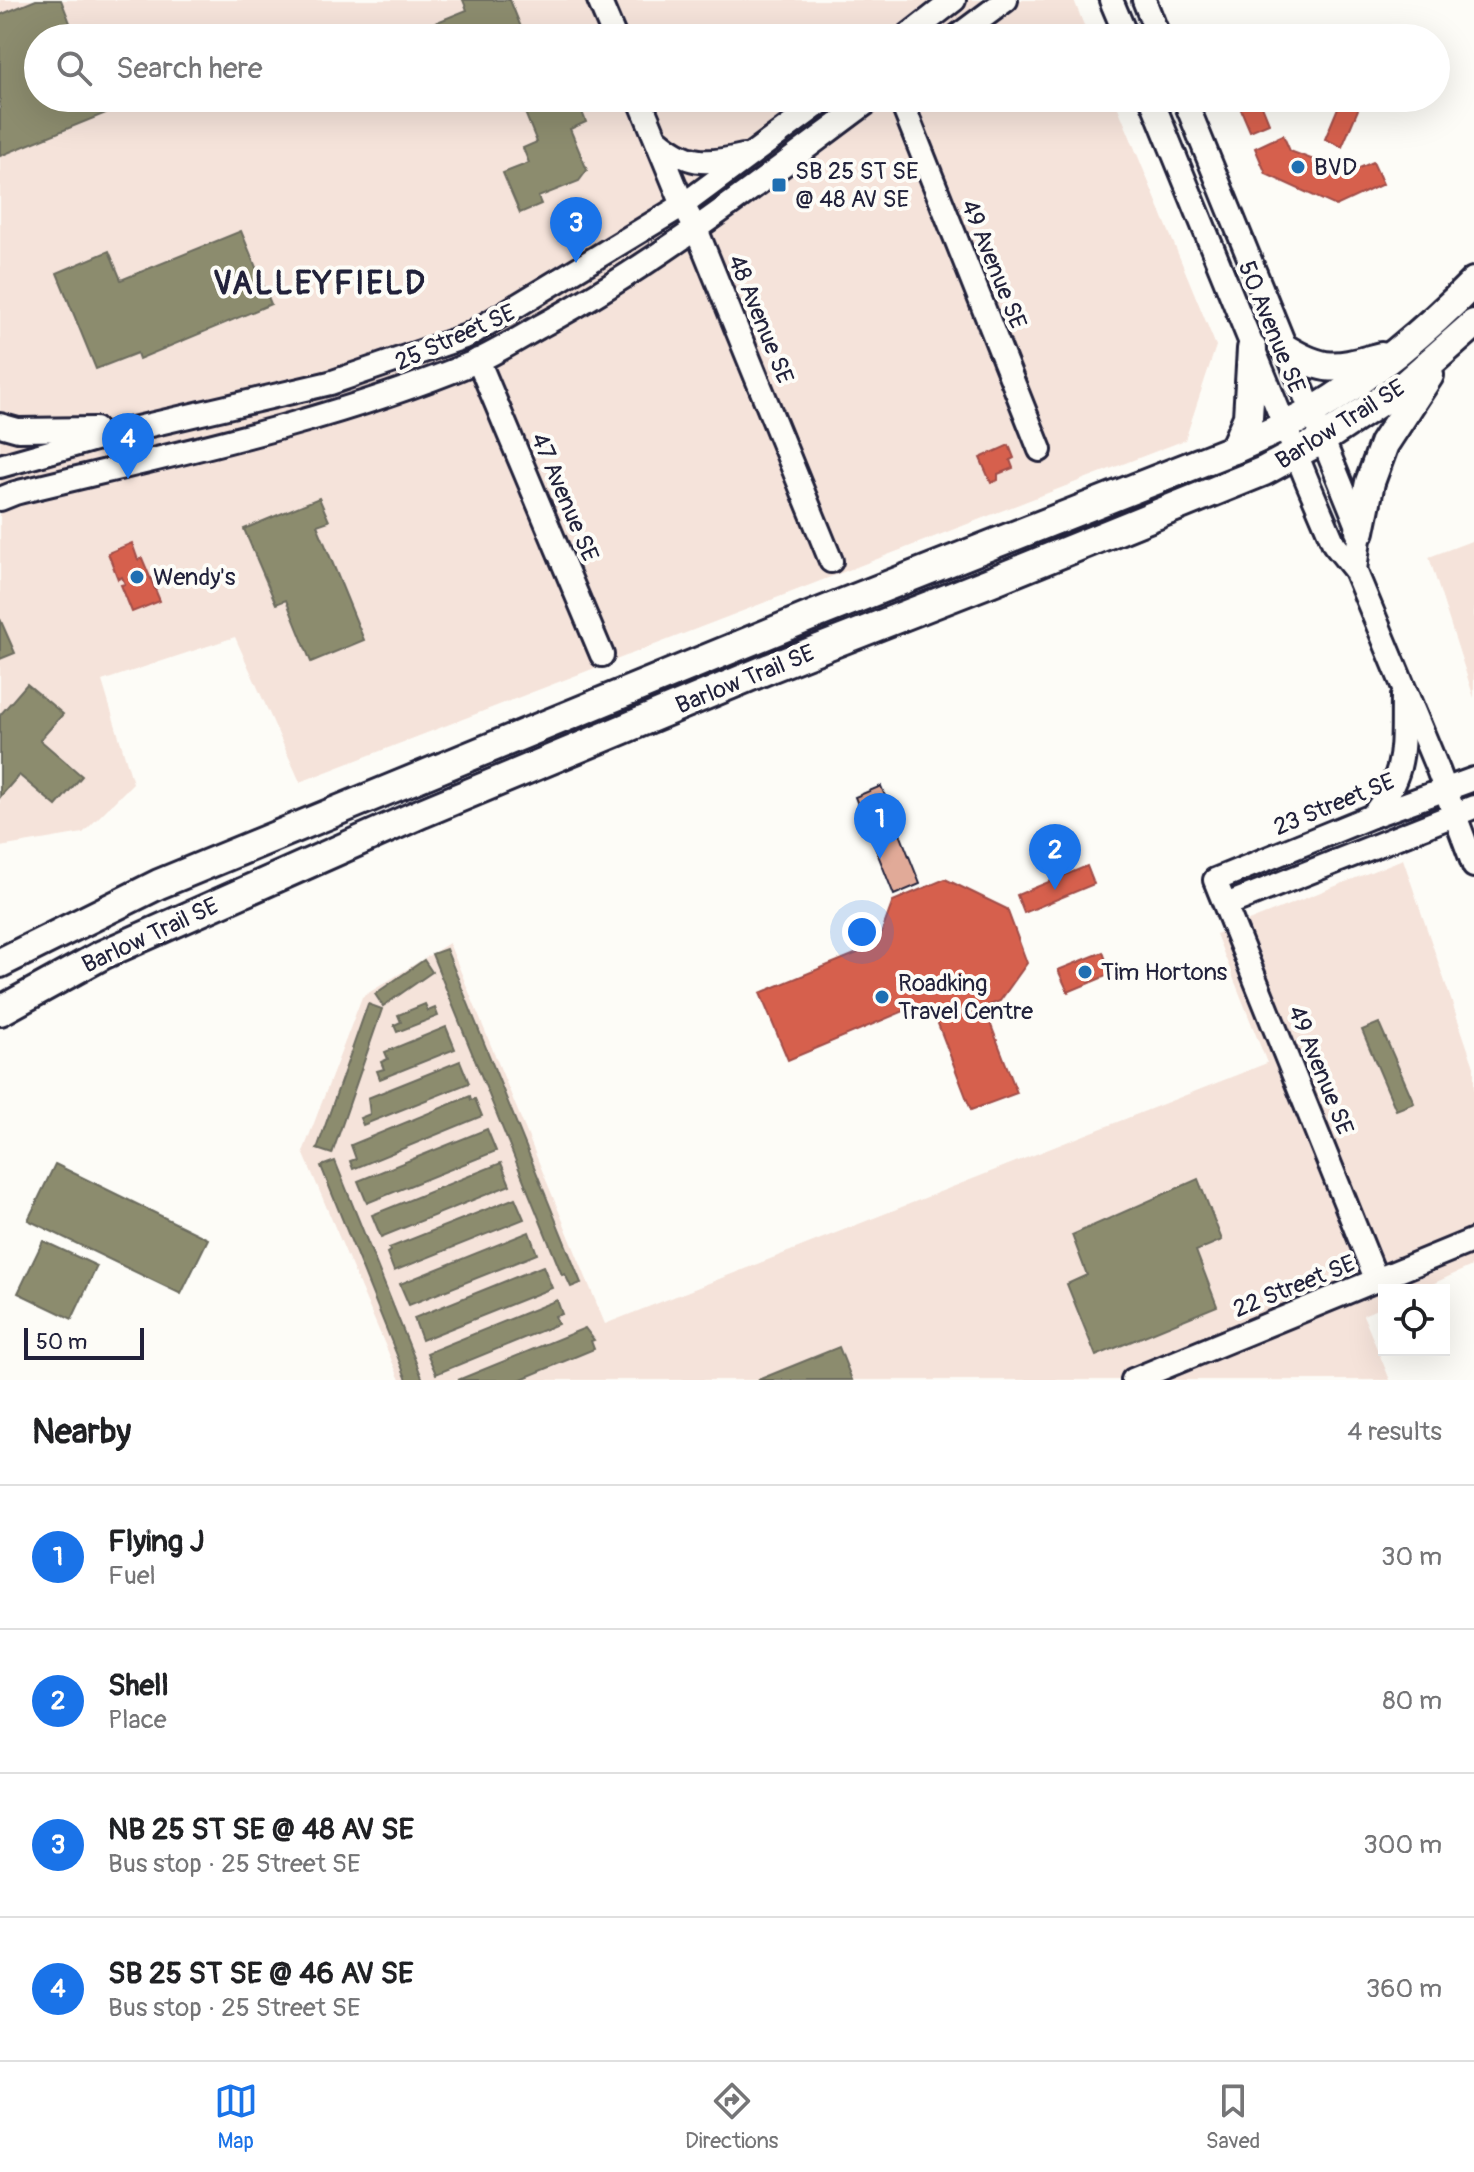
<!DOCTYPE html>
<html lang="en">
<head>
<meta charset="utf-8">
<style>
  :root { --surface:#fff; --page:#f2f2f2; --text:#202124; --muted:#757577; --line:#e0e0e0; --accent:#1a73e8 }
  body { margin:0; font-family:Pangolin,sans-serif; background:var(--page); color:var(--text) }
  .controls { position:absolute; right:24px; bottom:24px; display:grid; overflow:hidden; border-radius:0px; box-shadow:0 8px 32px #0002 }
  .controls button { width:72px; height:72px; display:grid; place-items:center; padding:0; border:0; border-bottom:2px solid var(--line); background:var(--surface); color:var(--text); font:40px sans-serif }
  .scale { position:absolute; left:24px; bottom:20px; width:120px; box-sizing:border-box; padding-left:8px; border:4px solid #22223b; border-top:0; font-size:22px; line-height:28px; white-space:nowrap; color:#22223b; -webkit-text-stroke:6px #fdfcf7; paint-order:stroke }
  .you { position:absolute; left:862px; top:932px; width:28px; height:28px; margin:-20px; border:6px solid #fff; border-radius:50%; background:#1a73e8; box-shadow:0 0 0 12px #1a73e833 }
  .badge { display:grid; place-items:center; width:52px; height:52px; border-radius:50%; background:var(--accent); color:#fff; font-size:26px; font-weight:700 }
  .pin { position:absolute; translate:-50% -66px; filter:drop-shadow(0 2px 4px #0008) }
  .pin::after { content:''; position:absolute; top:42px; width:28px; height:24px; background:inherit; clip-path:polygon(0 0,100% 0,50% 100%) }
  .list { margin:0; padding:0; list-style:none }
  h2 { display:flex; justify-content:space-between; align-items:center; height:104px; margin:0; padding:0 32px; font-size:34px }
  h2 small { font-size:26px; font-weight:400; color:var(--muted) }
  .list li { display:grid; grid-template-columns:52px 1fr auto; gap:24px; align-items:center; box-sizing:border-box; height:144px; padding:0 32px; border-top:2px solid var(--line) }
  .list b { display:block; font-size:30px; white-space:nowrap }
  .list p { margin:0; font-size:26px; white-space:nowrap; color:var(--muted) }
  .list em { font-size:26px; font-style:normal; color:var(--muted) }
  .icon { flex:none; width:44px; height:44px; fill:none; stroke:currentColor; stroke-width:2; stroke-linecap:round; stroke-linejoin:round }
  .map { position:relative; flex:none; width:1474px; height:1380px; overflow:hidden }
  .search { position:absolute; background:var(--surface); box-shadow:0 8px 32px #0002; left:24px; right:24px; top:24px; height:88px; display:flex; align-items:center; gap:20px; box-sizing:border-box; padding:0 28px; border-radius:44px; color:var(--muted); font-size:30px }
  .sheet { height:680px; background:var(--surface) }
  nav { display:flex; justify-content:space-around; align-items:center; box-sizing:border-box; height:112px; border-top:2px solid var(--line); background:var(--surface); font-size:22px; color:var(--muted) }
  nav a { display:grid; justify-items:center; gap:4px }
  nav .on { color:var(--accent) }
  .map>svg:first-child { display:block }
</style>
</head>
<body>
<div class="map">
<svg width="1474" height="1380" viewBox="0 0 1474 1380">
  <rect width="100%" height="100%" fill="#fdfcf7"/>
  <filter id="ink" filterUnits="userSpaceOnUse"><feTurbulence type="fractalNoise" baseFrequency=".0125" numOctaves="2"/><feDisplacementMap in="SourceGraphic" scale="16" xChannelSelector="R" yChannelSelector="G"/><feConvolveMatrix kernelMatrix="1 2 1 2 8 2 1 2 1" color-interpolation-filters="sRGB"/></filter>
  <g filter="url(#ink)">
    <!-- built -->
    <g fill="#f5e3da">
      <polygon points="0,0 1074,0 1089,38 38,38 38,98 1114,98 1216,346 1185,440 300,782 235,637 102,681 133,783 83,833 0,847"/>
      <polygon points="1474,540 1474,698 1429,557"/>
      <polygon points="1403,859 1474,1067 1474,1265 1419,1290 1384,1290 1384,1306 1363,1315 1390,1380 400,1380 303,1152 362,997 449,943 605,1324 1267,1063 1216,934"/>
    </g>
    <!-- shops -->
    <g fill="#d6604d" stroke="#a04d48" stroke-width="2">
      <polygon points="1259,98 1269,123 1250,131 1236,98"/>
      <polygon points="1342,98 1363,98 1342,147 1325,139"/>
      <polygon points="1283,135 1290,151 1348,173 1373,162 1383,184 1336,206 1266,174 1255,148"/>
      <polygon points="1009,445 1014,458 1010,460 1013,468 998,474 998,480 991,483 980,458"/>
      <polygon points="132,543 138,560 142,558 160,601 132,612 121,585 125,584 122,577 118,579 108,553"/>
      <polygon points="1087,866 1094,884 1024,913 1017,895"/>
      <polygon points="945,879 1007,909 1027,963 1000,1001 984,1007 1017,1093 971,1110 935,1016 911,1008 788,1060 760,993 877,945 893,901"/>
      <polygon points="1103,952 1111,974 1068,992 1058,970"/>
    </g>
    <!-- industry -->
    <g fill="#8c8c6e" stroke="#6c6c5f" stroke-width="2">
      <polygon points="36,0 61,0 76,38 38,38 38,98 100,98 106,113 0,156 0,15"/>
      <polygon points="463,0 510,0 525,37 398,38 467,10"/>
      <polygon points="519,98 579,98 577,99 586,122 570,129 587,170 579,181 538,197 541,204 520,213 503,173 529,163 523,148 537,142"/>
      <polygon points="241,231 271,304 139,359 137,353 96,369 57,273 109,251 121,280"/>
      <polygon points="319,498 329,521 317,525 364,640 311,662 286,600 276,604 244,529"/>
      <polygon points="0,619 15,653 0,659"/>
      <polygon points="27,684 63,714 40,740 82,776 56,806 19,775 0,797 0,715"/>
      <polygon points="446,949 581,1283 571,1287 565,1274 562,1275 432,954"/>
      <polygon points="424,960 432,972 383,1006 375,994"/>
      <polygon points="368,1004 382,1009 332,1154 317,1149"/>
      <polygon points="425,1004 428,1011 435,1008 438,1016 397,1032 394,1025 401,1022 398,1015"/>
      <polygon points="1379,1023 1414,1103 1396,1110 1362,1030"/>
      <polygon points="446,1027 455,1049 380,1079 377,1071 384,1069 381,1062 388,1059 385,1052"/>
      <polygon points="460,1061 469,1083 363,1125 360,1118 370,1114 368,1098"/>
      <polygon points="470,1096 471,1100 475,1099 482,1116 353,1169 350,1161 356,1159 351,1145"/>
      <polygon points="487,1129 496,1151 367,1203 358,1181"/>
      <polygon points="335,1161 423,1380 407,1380 321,1166"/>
      <polygon points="501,1163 510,1185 381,1237 372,1215"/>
      <polygon points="55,1164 208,1239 181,1294 28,1220"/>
      <polygon points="1198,1179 1222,1240 1196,1251 1217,1306 1096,1356 1067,1284 1087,1275 1072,1235"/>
      <polygon points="515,1198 524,1219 394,1271 387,1253 390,1251 389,1248"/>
      <polygon points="529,1232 537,1254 409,1305 400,1284"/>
      <polygon points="43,1241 97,1266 72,1319 18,1293"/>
      <polygon points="543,1266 552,1288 422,1340 414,1318"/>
      <polygon points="557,1300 562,1314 555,1316 558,1324 436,1374 427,1353"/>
      <polygon points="585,1328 594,1340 591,1341 594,1349 519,1380 458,1380"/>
      <polygon points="839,1347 852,1380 758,1380"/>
    </g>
    <!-- building -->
    <polygon fill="#e1aa98" stroke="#22223b" stroke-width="2" points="881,786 920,884 894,895 855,797"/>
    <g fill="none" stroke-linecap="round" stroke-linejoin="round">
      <!-- minor casing -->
      <g stroke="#22223b" stroke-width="28">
        <g id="minor">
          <polyline points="599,0 615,38"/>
          <polyline points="1111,0 1127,38"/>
          <polyline points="1144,0 1159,38"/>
          <polyline points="905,38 954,0"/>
          <polyline points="955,38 1006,0"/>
          <polyline points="639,98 683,205 696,229 831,561"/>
          <polyline points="900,98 1040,450"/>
          <polyline points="1151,98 1308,483 1334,544 1355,570 1438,770 1474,866"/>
          <polyline points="1184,98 1360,531 1355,570"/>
          <path d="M657,139C687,165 705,165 743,156"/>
          <polyline points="478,360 602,655"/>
          <polyline points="0,425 18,430 95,429"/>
          <polyline points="0,466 120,432 330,383 467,336 683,205 827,98"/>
          <path d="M0,499L15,493C170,455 328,423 475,362C497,352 518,339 539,327C658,263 765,178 873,98"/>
          <path d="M1372,816C1408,771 1402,750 1403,696"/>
          <polyline points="1226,905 1474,807"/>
          <polyline points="1377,1281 1215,880 1372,816 1474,779"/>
          <polyline points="1133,1380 1474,1240"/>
        </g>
      </g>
      <!-- major casing -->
      <g stroke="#22223b" stroke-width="34">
        <g id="major">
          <path d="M1287,350C1327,374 1339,368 1381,357"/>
          <polyline points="1234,449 1248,417 1252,349"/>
          <polyline points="1360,531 1370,482 1384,444 1429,375"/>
          <path d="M0,963L159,884L806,618L1234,449C1260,437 1287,426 1312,412C1369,378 1428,329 1474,282"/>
          <polyline points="0,1011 102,955 422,813 770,668 990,582 1264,471 1323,439 1406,384 1474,324"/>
        </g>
      </g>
      <!-- minor -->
      <use href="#minor" stroke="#fdfcf7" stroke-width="22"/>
      <!-- major -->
      <use href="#major" stroke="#fdfcf7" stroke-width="28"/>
    </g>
  </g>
  <!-- markers -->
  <g fill="#1f6fb2" stroke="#fdfcf7" stroke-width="3">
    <circle cx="1298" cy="167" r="8"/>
    <rect x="771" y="177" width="16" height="16" rx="4"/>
    <circle cx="137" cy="577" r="8"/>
    <circle cx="1085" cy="972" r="8"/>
    <circle cx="882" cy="997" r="8"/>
  </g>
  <g text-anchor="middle" stroke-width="8" stroke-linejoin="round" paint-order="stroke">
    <!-- poi labels -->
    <g font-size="24" fill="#22223b" stroke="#fdfcf7" text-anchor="start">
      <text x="1314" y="175">BVD</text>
      <text x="795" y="179">SB 25 ST SE<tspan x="795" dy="28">@ 48 AV SE</tspan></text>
      <text x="153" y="585">Wendy's</text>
      <text x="1101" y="980">Tim Hortons</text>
      <text x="898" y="991">Roadking<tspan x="898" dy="28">Travel Centre</tspan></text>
    </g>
    <!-- street labels -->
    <g font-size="24" fill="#22223b" stroke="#fdfcf7">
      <text transform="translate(994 264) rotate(68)" y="8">49 Avenue SE</text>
      <text transform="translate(761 319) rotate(68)" y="8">48 Avenue SE</text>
      <text transform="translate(1272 327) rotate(68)" y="8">50 Avenue SE</text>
      <text transform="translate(455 337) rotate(-24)" y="8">25 Street SE</text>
      <text transform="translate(1340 424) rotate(-32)" y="8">Barlow Trail SE</text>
      <text transform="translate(565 497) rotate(67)" y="8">47 Avenue SE</text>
      <text transform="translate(745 679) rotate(-22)" y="8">Barlow Trail SE</text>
      <text transform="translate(1334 804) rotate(-22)" y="8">23 Street SE</text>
      <text transform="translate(150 935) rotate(-25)" y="8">Barlow Trail SE</text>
      <text transform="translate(1321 1070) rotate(68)" y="8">49 Avenue SE</text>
      <text transform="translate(1294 1286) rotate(-22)" y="8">22 Street SE</text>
    </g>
    <!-- district labels -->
    <g font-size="32" font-weight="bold" letter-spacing="2" fill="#22223b" stroke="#fdfcf7">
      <text x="320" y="294">VALLEYFIELD</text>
    </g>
  </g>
</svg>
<div class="controls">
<button><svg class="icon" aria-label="locate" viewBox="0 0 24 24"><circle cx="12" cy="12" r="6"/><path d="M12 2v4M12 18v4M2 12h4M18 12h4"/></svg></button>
</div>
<div class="scale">50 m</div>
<div class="you"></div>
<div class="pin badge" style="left:880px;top:859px">1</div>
<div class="pin badge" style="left:1055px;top:890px">2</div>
<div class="pin badge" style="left:576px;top:263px">3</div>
<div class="pin badge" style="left:128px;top:479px">4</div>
<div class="search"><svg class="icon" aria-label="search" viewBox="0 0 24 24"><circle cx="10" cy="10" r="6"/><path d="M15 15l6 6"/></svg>Search here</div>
</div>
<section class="sheet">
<h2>Nearby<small>4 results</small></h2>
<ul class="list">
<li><span class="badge">1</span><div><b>Flying J</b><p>Fuel</p></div><em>30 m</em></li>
<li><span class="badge">2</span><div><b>Shell</b><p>Place</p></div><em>80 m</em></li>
<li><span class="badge">3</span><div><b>NB 25 ST SE @ 48 AV SE</b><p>Bus stop · 25 Street SE</p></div><em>300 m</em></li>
<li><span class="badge">4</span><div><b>SB 25 ST SE @ 46 AV SE</b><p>Bus stop · 25 Street SE</p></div><em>360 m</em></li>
</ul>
</section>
<nav>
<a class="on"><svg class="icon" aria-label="map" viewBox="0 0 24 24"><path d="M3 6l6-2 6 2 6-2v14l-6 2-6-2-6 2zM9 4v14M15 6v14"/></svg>Map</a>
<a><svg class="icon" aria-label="directions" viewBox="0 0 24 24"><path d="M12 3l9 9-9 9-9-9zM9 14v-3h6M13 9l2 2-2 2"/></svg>Directions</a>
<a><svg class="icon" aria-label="saved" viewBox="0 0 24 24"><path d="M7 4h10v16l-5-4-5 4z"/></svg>Saved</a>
</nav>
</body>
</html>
